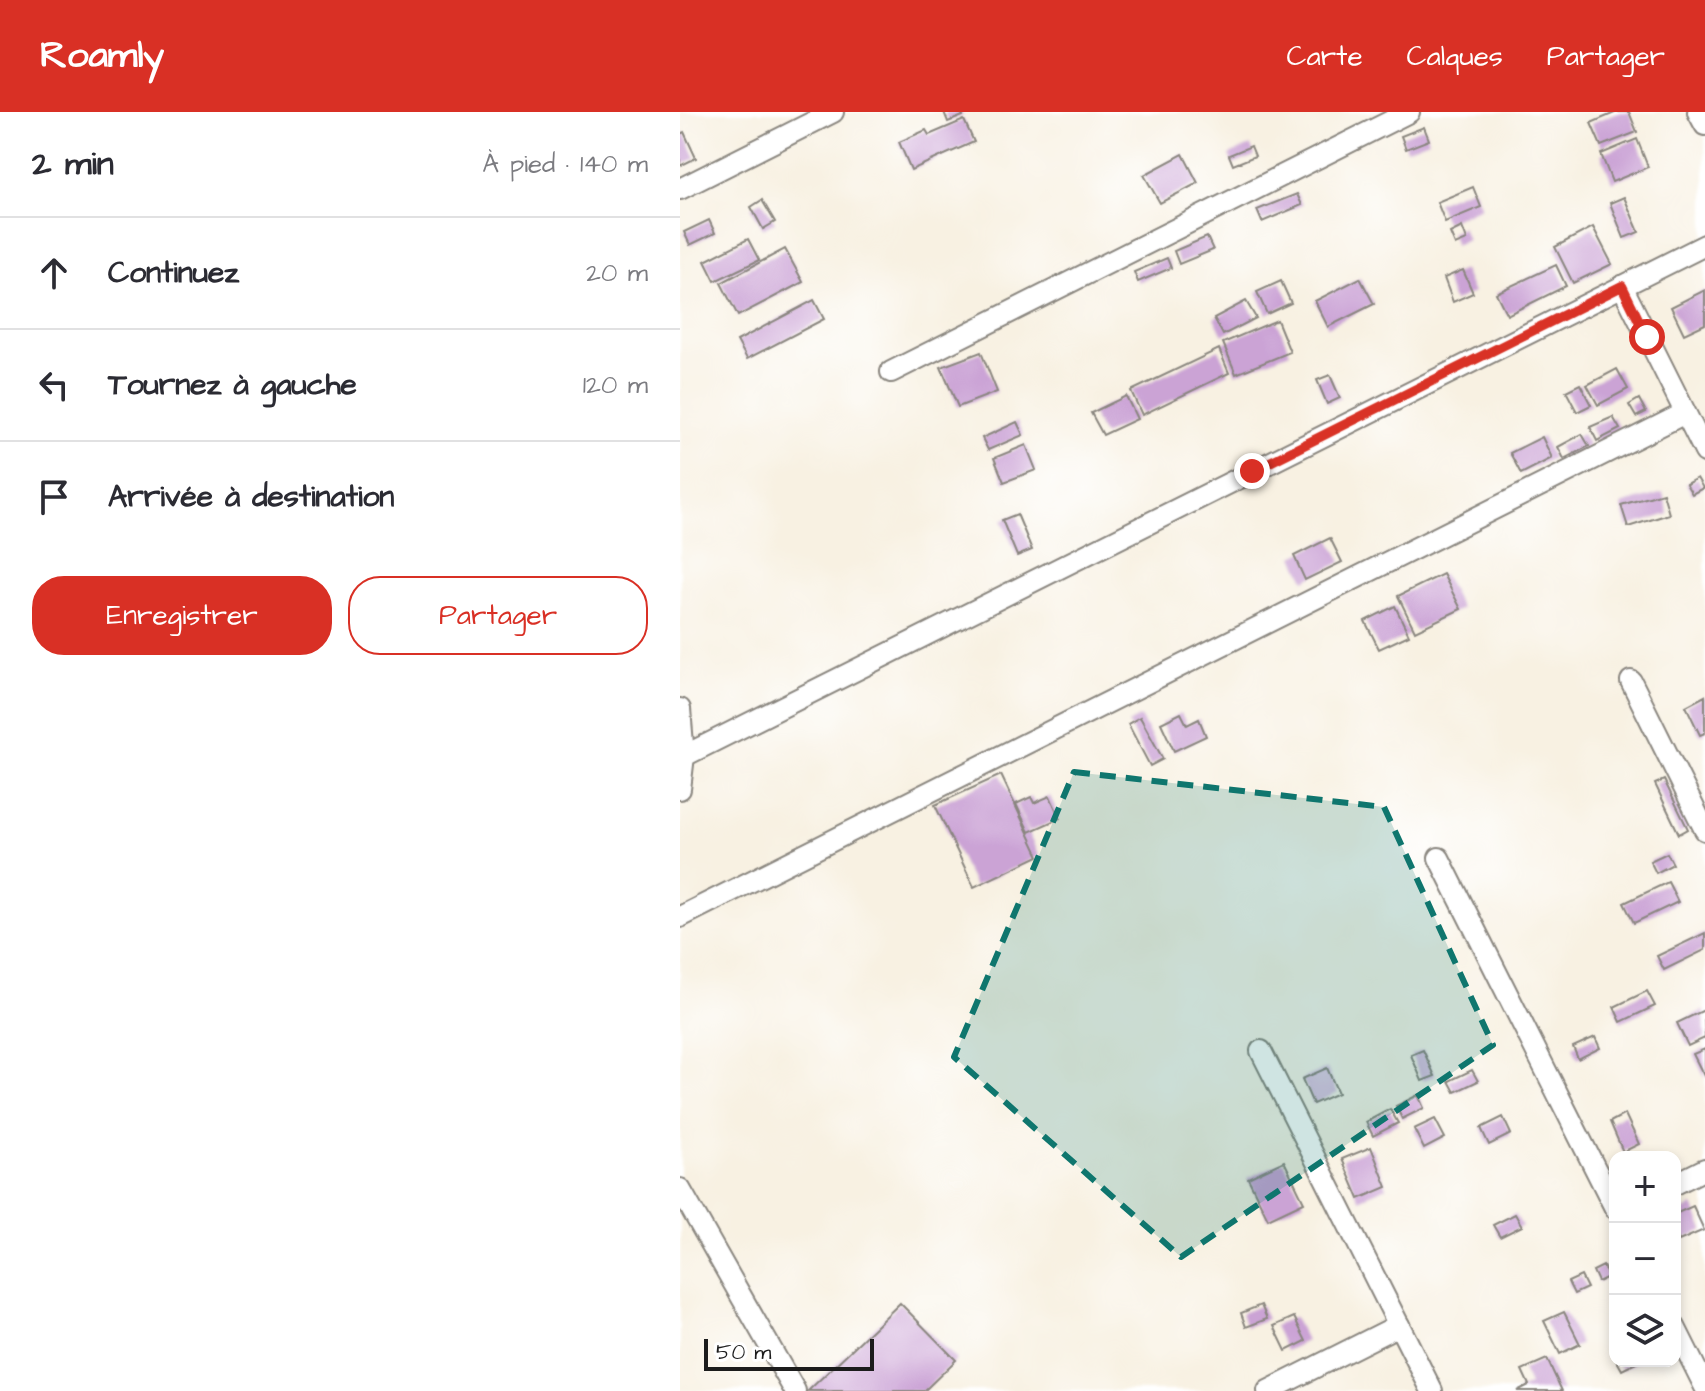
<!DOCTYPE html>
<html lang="fr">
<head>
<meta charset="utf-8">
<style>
  :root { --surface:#fff; --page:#f7f7f7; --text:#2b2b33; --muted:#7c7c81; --line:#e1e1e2; --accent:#d93025 }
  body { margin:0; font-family:"Architects Daughter",sans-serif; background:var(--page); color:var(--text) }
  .controls { position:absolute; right:24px; bottom:24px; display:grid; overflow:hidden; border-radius:16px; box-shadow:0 4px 12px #0003 }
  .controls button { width:72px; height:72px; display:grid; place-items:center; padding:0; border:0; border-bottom:2px solid var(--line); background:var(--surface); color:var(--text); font:40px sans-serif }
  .scale { position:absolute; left:24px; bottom:20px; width:170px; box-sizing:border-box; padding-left:8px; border:4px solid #1c1c1c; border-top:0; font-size:22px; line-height:28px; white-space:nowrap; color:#1c1c1c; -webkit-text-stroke:6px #fff; paint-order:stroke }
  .stop { position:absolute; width:24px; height:24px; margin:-18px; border:6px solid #d93025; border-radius:50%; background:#fff }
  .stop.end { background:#d93025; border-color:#fff; box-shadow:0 2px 8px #0008 }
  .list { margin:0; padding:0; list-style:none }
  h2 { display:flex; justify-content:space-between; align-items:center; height:104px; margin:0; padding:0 32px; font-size:34px }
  h2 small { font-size:26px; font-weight:400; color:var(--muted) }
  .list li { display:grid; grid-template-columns:52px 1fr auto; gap:24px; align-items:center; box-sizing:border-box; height:112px; padding:0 32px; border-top:2px solid var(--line) }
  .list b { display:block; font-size:30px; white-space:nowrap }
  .list em { font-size:26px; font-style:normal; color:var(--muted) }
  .actions { display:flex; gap:16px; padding:24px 32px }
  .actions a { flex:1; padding:18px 0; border:2px solid var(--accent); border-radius:32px; text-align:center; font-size:28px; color:var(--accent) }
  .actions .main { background:var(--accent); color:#fff }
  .icon { flex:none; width:44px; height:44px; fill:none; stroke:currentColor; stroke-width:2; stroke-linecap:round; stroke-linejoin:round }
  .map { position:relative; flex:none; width:1025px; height:1279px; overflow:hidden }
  header { display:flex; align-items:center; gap:48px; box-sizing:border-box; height:112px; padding:0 40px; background:var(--accent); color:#fff }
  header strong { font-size:38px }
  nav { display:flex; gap:44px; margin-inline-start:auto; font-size:28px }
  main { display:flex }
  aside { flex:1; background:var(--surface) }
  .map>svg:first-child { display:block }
</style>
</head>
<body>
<header>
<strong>Roamly</strong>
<nav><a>Carte</a><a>Calques</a><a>Partager</a></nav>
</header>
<main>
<aside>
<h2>2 min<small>À pied · 140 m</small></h2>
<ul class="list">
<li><svg class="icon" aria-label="ahead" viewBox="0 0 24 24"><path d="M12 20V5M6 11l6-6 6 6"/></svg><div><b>Continuez</b></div><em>20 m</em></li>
<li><svg class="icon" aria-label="left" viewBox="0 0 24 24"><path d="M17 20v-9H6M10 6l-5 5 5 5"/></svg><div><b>Tournez à gauche</b></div><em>120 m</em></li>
<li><svg class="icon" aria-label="arrive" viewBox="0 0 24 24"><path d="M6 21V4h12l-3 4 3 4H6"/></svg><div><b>Arrivée à destination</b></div></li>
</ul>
<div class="actions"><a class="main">Enregistrer</a><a>Partager</a></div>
</aside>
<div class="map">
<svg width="1025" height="1279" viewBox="0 0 1025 1279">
  <rect width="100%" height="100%" fill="#fff"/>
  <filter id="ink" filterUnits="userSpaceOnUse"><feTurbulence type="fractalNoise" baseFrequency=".0125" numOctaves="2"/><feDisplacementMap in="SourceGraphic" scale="16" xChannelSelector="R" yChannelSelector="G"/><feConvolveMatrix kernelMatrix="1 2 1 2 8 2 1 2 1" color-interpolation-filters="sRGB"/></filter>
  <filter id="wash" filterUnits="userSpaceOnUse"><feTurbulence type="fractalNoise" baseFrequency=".006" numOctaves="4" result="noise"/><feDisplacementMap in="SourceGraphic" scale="32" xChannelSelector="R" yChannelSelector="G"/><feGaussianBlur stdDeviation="1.8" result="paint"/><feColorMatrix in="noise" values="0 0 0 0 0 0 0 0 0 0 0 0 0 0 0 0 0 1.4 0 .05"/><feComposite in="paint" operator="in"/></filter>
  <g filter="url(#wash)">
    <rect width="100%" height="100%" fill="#f8f1e2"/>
    <g id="blocks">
      <!-- building -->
      <g fill="#cba3d5">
        <polygon points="264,0 281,0 283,4 268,10"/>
        <polygon points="937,0 949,0 957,20 921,34 911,11"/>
        <polygon points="284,8 294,30 231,58 219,30 246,18 249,23"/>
        <polygon points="744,15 749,28 726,37 721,24"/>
        <polygon points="4,20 16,46 0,54 0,22"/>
        <polygon points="957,27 968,55 932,70 921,42"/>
        <polygon points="571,34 575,44 553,53 549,43"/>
        <polygon points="503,42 518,71 480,91 464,63"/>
        <polygon points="793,75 801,95 765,110 757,90"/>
        <polygon points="617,82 622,93 582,110 577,98"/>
        <polygon points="944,85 959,120 944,126 930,91"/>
        <polygon points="82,88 95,110 83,117 71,95"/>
        <polygon points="29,108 35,121 10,133 4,120"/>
        <polygon points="782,115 787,128 775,133 770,121"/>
        <polygon points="913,115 932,152 893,171 875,135"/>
        <polygon points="527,125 533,138 499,152 494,139"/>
        <polygon points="68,127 79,148 35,169 25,149"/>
        <polygon points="105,137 123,170 58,204 41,171"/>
        <polygon points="487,146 491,156 458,170 454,160"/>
        <polygon points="876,153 886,174 827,203 816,181"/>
        <polygon points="783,158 793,181 773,190 764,166"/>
        <polygon points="680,166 694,192 648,215 635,189"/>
        <polygon points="601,169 611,191 587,202 577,180"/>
        <polygon points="1025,178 1025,212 1004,222 991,195"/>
        <polygon points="134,188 144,207 67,247 57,229"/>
        <polygon points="566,189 576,206 543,223 534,206"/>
        <polygon points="597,208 610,240 556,262 543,231"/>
        <polygon points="539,237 549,261 462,303 451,279"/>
        <polygon points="301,240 317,280 278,295 261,255"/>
        <polygon points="937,257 948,277 918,293 907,273"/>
        <polygon points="650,263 660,286 647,292 637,268"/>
        <polygon points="900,272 911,293 897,300 886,279"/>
        <polygon points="446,284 457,307 423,323 411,301"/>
        <polygon points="959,287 966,300 956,305 949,293"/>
        <polygon points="933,305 940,317 917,329 910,315"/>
        <polygon points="337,310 343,323 308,338 302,326"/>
        <polygon points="902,322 909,334 884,347 878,335"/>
        <polygon points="862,325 872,346 841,362 830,341"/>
        <polygon points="346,333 356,358 324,370 314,346"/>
        <polygon points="1017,366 1023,376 1012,382 1006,372"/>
        <polygon points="983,381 989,402 948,415 941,393"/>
        <polygon points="337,402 352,438 337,444 322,408"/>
        <polygon points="650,426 662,450 625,468 614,444"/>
        <polygon points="763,462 781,497 735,519 718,484"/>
        <polygon points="715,494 729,523 699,537 685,509"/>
        <polygon points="1025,584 1025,621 1020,623 1006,594"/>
        <polygon points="501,601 507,613 519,607 526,624 494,639 481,611"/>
        <polygon points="460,605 483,647 470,654 448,612"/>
        <polygon points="321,663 359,744 294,775 255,693"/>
        <polygon points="984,668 1008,717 999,722 975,672"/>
        <polygon points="370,684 380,706 349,720 336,692 351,685 354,691"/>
        <polygon points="987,741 993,752 976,761 970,749"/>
        <polygon points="988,770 998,790 954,811 944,791"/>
        <polygon points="1025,821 1025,838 984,858 977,844"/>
        <polygon points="967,879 975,894 941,910 934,895"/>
        <polygon points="1024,898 1025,926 1008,934 997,911"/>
        <polygon points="915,925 920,936 898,947 893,935"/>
        <polygon points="1025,937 1025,966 1013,942"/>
        <polygon points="743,938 755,964 742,969 731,943"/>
        <polygon points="647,956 658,981 633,992 622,967"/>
        <polygon points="792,958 798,969 775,980 769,969"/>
        <polygon points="738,983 744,996 722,1007 716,994"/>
        <polygon points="710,997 718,1011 693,1024 686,1010"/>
        <polygon points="945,1002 959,1032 943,1040 930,1010"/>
        <polygon points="823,1005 831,1022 809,1033 801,1016"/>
        <polygon points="755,1007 765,1026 744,1037 734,1017"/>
        <polygon points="691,1035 707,1075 679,1087 662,1047"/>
        <polygon points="604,1049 624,1090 588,1107 568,1066"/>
        <polygon points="1013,1094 1024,1118 999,1129 995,1120 995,1102"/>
        <polygon points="835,1102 842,1114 820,1125 813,1113"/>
        <polygon points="923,1154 928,1165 918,1170 913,1159"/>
        <polygon points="901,1164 907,1176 894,1182 888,1170"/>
        <polygon points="220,1191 276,1248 244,1279 128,1279"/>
        <polygon points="581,1193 587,1207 566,1215 561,1201"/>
        <polygon points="884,1200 900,1232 880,1242 864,1209"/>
        <polygon points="614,1205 626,1229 606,1239 594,1214"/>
        <polygon points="867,1247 882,1279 837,1279 849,1273 842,1258"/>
        <polygon points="937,1249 960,1249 942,1258"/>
      </g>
    </g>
  </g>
  <g filter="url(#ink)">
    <use href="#blocks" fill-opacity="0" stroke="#8a867f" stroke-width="2"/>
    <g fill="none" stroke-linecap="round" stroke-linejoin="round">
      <!-- street casing -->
      <g stroke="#8a867f" stroke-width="24">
        <g id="street">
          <polyline points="1018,0 1025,13"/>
          <polyline points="0,77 153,0"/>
          <polyline points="942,174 1025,340"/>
          <polyline points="211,260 729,0"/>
          <polyline points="951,569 1025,718"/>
          <polyline points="0,597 4,644 0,677"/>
          <polyline points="4,644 1025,133"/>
          <polyline points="759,746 935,1096"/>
          <polyline points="0,805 1005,301"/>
          <polyline points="581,939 752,1279"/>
          <polyline points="995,1072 1025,1057"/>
          <polyline points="0,1077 115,1279"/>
          <polyline points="995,1215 1025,1275"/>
          <polyline points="588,1279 719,1213"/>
        </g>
      </g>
      <!-- street -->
      <use href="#street" stroke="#fff" stroke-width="20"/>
    </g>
  </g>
  <g fill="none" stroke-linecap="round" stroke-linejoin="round" filter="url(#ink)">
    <!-- route -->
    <polyline stroke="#d93025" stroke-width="10" points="572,359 942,174 967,225"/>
  </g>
  <!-- marked area -->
  <path fill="#0f766e" fill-opacity="0.2" stroke="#0f766e" stroke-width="6" stroke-dasharray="16 10" stroke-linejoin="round" d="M394,660L704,695L813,933L501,1145L274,945Z"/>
</svg>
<div class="controls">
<button>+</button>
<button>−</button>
<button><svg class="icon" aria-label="layers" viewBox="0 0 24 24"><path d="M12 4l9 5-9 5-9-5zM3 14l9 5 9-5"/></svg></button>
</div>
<div class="scale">50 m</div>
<div class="stop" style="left:967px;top:225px"></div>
<div class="stop end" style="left:572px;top:359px"></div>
</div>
</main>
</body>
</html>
